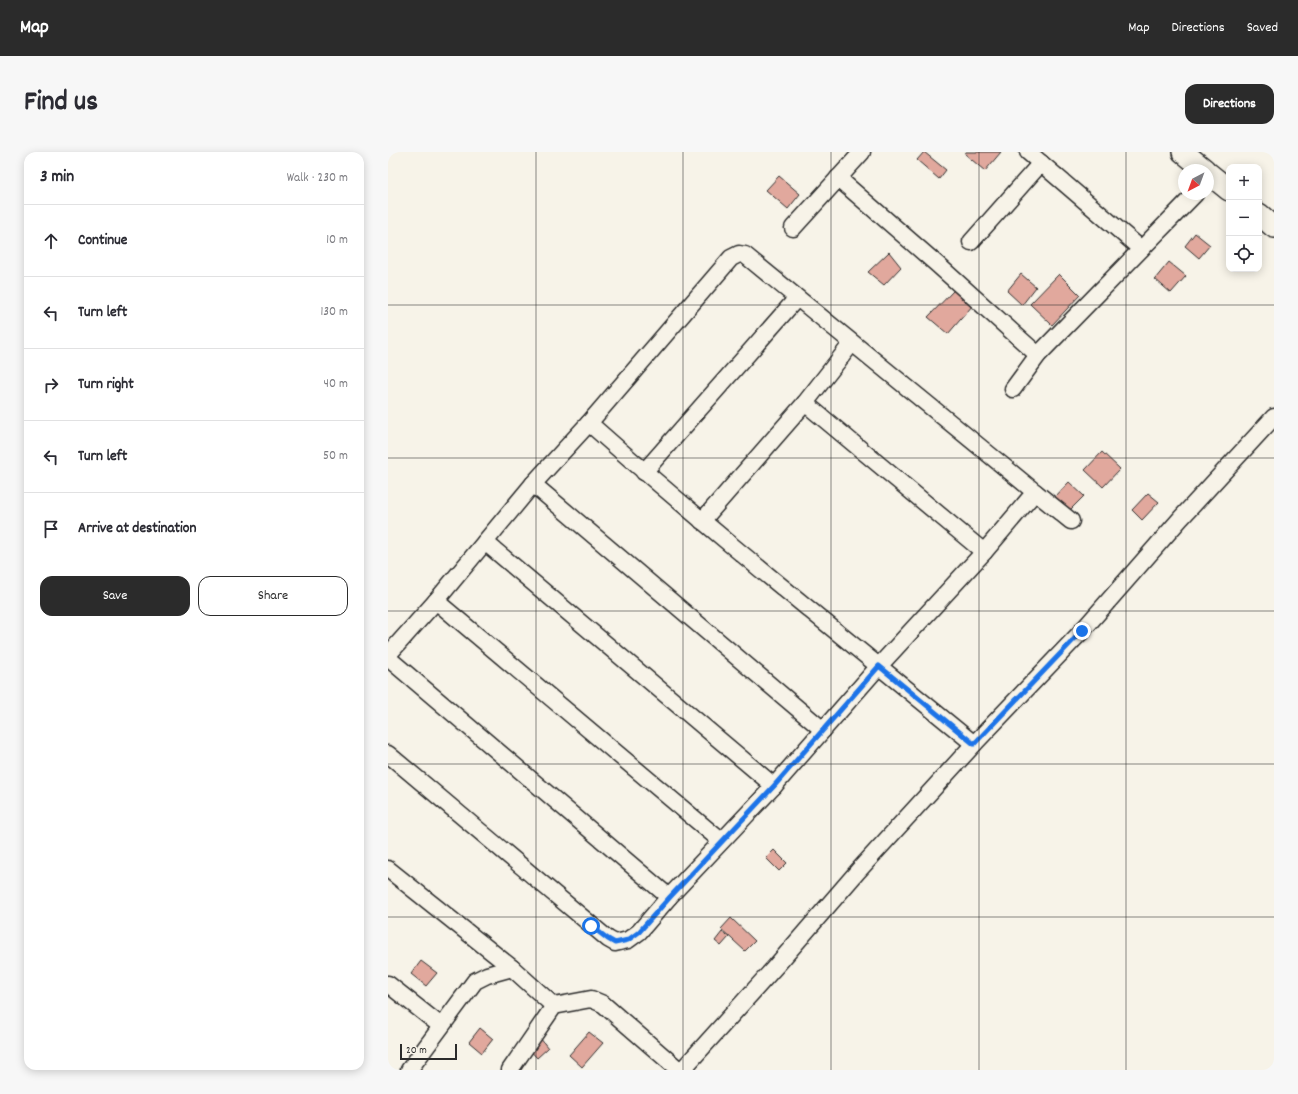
<!DOCTYPE html>
<html lang="en">
<head>
<meta charset="utf-8">
<style>
  :root { --surface:#fff; --page:#f7f7f7; --text:#2b2b33; --muted:#7c7c81; --line:#e1e1e2; --accent:#2b2b2b }
  body { margin:0; font-family:Dekko,sans-serif; background:var(--page); color:var(--text) }
  .controls { position:absolute; right:12px; top:12px; display:grid; overflow:hidden; border-radius:8px; box-shadow:0 2px 10px #0003 }
  .controls button { width:36px; height:36px; display:grid; place-items:center; padding:0; border:0; border-bottom:1px solid var(--line); background:var(--surface); color:var(--text); font:20px sans-serif }
  .compass { position:absolute; left:790px; top:12px; width:36px; height:36px; border-radius:50%; background:var(--surface); box-shadow:0 2px 10px #0003; rotate:221deg }
  .scale { position:absolute; left:12px; bottom:10px; width:57px; box-sizing:border-box; padding-left:4px; border:2px solid #2b2b2b; border-top:0; font-size:11px; line-height:14px; white-space:nowrap; color:#2b2b2b; -webkit-text-stroke:3px #f7f3e8; paint-order:stroke }
  .stop { position:absolute; width:12px; height:12px; margin:-9px; border:3px solid #1a73e8; border-radius:50%; background:#fff }
  .stop.end { background:#1a73e8; border-color:#fff; box-shadow:0 1px 4px #0008 }
  .list { margin:0; padding:0; list-style:none }
  h2 { display:flex; justify-content:space-between; align-items:center; height:52px; margin:0; padding:0 16px; font-size:17px }
  h2 small { font-size:13px; font-weight:400; color:var(--muted) }
  .list li { display:grid; grid-template-columns:26px 1fr auto; gap:12px; align-items:center; box-sizing:border-box; height:72px; padding:0 16px; border-top:1px solid var(--line) }
  .list b { display:block; font-size:15px; white-space:nowrap }
  .list em { font-size:13px; font-style:normal; color:var(--muted) }
  .actions { display:flex; gap:8px; padding:12px 16px }
  .actions a { flex:1; padding:9px 0; border:1px solid var(--accent); border-radius:12px; text-align:center; font-size:14px; color:var(--accent) }
  .actions .main { background:var(--accent); color:#fff }
  .icon { flex:none; width:22px; height:22px; fill:none; stroke:currentColor; stroke-width:2; stroke-linecap:round; stroke-linejoin:round }
  .map { position:relative; flex:none; width:886px; height:918px; overflow:hidden; border-radius:12px }
  header { display:flex; align-items:center; gap:24px; box-sizing:border-box; height:56px; padding:0 20px; background:var(--accent); color:#fff }
  header strong { font-size:19px }
  nav { display:flex; gap:22px; margin-inline-start:auto; font-size:14px }
  .intro { display:flex; align-items:center; justify-content:space-between; box-sizing:border-box; height:96px; padding:0 24px }
  h1 { margin:0; font-size:28px }
  .button { padding:10px 18px; border-radius:12px; background:var(--accent); color:#fff; font-size:14px; font-weight:700 }
  main { display:flex; gap:24px; padding:0 24px }
  aside { flex:1; background:var(--surface); border-radius:12px; box-shadow:0 2px 10px #0003 }
  .map>svg:first-child { display:block }
</style>
</head>
<body>
<header>
<strong>Map</strong>
<nav><a>Map</a><a>Directions</a><a>Saved</a></nav>
</header>
<div class="intro"><h1>Find us</h1><a class="button">Directions</a></div>
<main>
<aside>
<h2>3 min<small>Walk · 230 m</small></h2>
<ul class="list">
<li><svg class="icon" aria-label="ahead" viewBox="0 0 24 24"><path d="M12 20V5M6 11l6-6 6 6"/></svg><div><b>Continue</b></div><em>10 m</em></li>
<li><svg class="icon" aria-label="left" viewBox="0 0 24 24"><path d="M17 20v-9H6M10 6l-5 5 5 5"/></svg><div><b>Turn left</b></div><em>130 m</em></li>
<li><svg class="icon" aria-label="right" viewBox="0 0 24 24"><path d="M7 20v-9h11M14 6l5 5-5 5"/></svg><div><b>Turn right</b></div><em>40 m</em></li>
<li><svg class="icon" aria-label="left" viewBox="0 0 24 24"><path d="M17 20v-9H6M10 6l-5 5 5 5"/></svg><div><b>Turn left</b></div><em>50 m</em></li>
<li><svg class="icon" aria-label="arrive" viewBox="0 0 24 24"><path d="M6 21V4h12l-3 4 3 4H6"/></svg><div><b>Arrive at destination</b></div></li>
</ul>
<div class="actions"><a class="main">Save</a><a>Share</a></div>
</aside>
<div class="map">
<svg width="886" height="918" viewBox="0 0 886 918">
  <rect width="100%" height="100%" fill="#f7f3e8"/>
  <filter id="ink" filterUnits="userSpaceOnUse"><feTurbulence type="fractalNoise" baseFrequency=".025" numOctaves="2"/><feDisplacementMap in="SourceGraphic" scale="8" xChannelSelector="R" yChannelSelector="G"/><feConvolveMatrix kernelMatrix="1 2 1 2 8 2 1 2 1" color-interpolation-filters="sRGB"/></filter>
  <g filter="url(#ink)">
    <!-- building -->
    <g fill="#e1a89d" stroke="#2b2b2b">
      <polygon points="536,0 558,18 551,27 529,8"/>
      <polygon points="578,0 613,0 597,19 577,2"/>
      <polygon points="391,24 412,42 400,57 378,38"/>
      <polygon points="807,81 822,93 811,106 797,94"/>
      <polygon points="501,100 513,115 496,133 480,120"/>
      <polygon points="781,110 798,124 783,141 767,127"/>
      <polygon points="633,122 648,135 634,153 619,139"/>
      <polygon points="671,122 692,143 664,173 642,152"/>
      <polygon points="566,138 585,153 560,182 540,165"/>
      <polygon points="714,300 732,317 715,335 697,318"/>
      <polygon points="681,330 696,344 680,360 666,346"/>
      <polygon points="760,341 771,350 754,368 744,358"/>
      <polygon points="386,698 399,711 391,719 378,706"/>
      <polygon points="343,766 367,789 357,799 333,777"/>
      <polygon points="334,780 341,785 333,794 327,789"/>
      <polygon points="33,809 49,821 38,834 23,822"/>
      <polygon points="92,876 105,887 94,901 81,890"/>
      <polygon points="201,880 215,891 194,915 181,903"/>
      <polygon points="152,886 160,896 149,906 140,896"/>
    </g>
    <g fill="none" stroke-linecap="round" stroke-linejoin="round">
      <!-- minor casing -->
      <g stroke="#2b2b2b" stroke-width="19">
        <g id="minor">
          <polyline points="640,0 753,97"/>
          <polyline points="450,26 550,113 650,203"/>
          <polyline points="405,76 474,0"/>
          <polyline points="583,90 653,11"/>
          <polyline points="625,237 650,203 807,42"/>
          <polyline points="417,251 596,400"/>
          <path d="M201,271C326,382 457,486 586,592"/>
          <polyline points="256,320 409,146"/>
          <polyline points="145,332 435,578"/>
          <polyline points="647,340 683,369"/>
          <polyline points="314,369 417,251 464,191"/>
          <polyline points="97,390 386,634"/>
          <polyline points="48,449 333,689"/>
          <polyline points="0,503 48,449 145,332 201,271 343,106 351,102 357,103 647,340 596,400 491,514 386,634 281,745 251,780 240,788 227,791 220,787 0,602"/>
          <polyline points="0,506 281,745"/>
          <polyline points="0,717 124,816 166,854"/>
          <polyline points="0,832 53,874"/>
          <polyline points="21,918 87,829 99,823 124,816"/>
          <polyline points="122,918 166,854 203,847 215,852 291,918"/>
          <polyline points="294,918 388,814 470,719 586,592 694,479 793,366 886,265"/>
        </g>
      </g>
      <!-- tertiary casing -->
      <g stroke="#2b2b2b" stroke-width="24">
        <g id="tertiary">
          <polyline points="795,0 817,18"/>
          <polyline points="820,21 841,38"/>
          <polyline points="871,62 886,75"/>
        </g>
      </g>
      <!-- minor -->
      <use href="#minor" stroke="#f7f3e8" stroke-width="16"/>
      <!-- tertiary -->
      <use href="#tertiary" stroke="#f7f3e8" stroke-width="21"/>
    </g>
  </g>
  <g fill="none" stroke-linecap="round" stroke-linejoin="round" filter="url(#ink)">
    <!-- route -->
    <polyline stroke="#1a73e8" stroke-width="5" points="203,774 220,787 227,791 240,788 251,780 282,745 386,634 491,514 586,592 694,479"/>
  </g>
  <!-- grid -->
  <path fill="none" stroke="#2b2b2b" stroke-width="1" stroke-opacity="0.55" d="M148,0V918M295,0V918M443,0V918M591,0V918M738,0V918M0,153H886M0,306H886M0,459H886M0,612H886M0,765H886"/>
</svg>
<div class="controls">
<button>+</button>
<button>−</button>
<button><svg class="icon" aria-label="locate" viewBox="0 0 24 24"><circle cx="12" cy="12" r="6"/><path d="M12 2v4M12 18v4M2 12h4M18 12h4"/></svg></button>
</div>
<svg class="compass" viewBox="-18 -18 36 36"><path d="M0-13l5 13h-10z" fill="#e53935"/><path d="M0 13l5-13h-10z" fill="#7c7c81"/></svg>
<div class="scale">20 m</div>
<div class="stop" style="left:203px;top:774px"></div>
<div class="stop end" style="left:694px;top:479px"></div>
</div>
</main>
</body>
</html>
